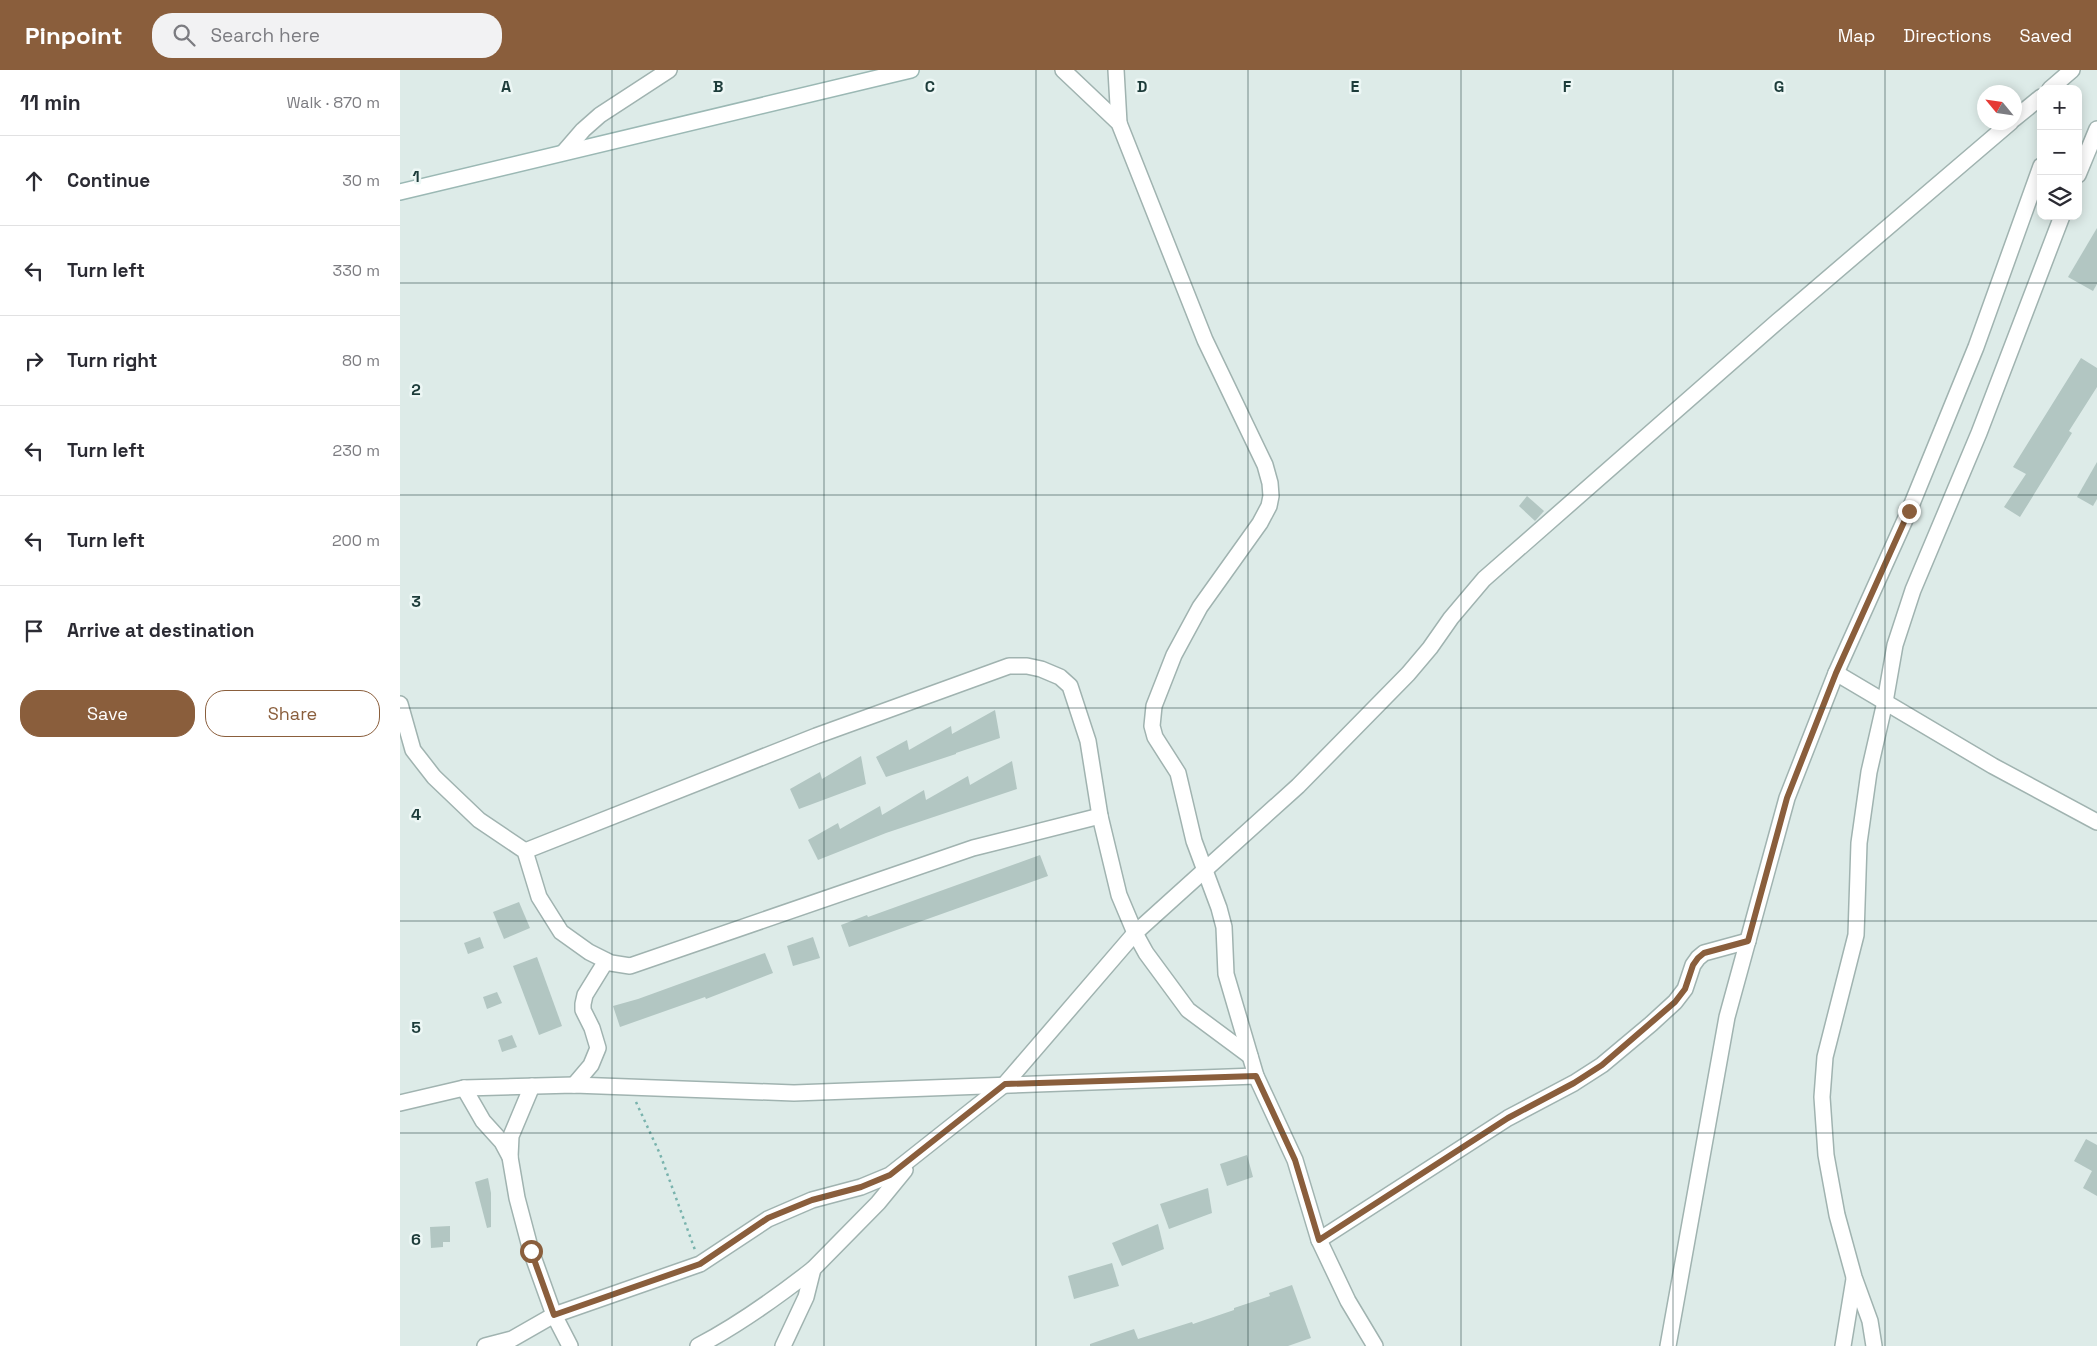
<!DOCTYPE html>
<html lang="en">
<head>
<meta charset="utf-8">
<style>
  :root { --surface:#fff; --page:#f2f2f3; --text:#2b2b33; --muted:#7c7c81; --line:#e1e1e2; --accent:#8a5e3c }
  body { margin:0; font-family:"Space Grotesk",sans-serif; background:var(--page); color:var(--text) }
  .controls { position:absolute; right:15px; top:15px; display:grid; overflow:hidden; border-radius:10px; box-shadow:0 2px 12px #0003 }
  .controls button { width:45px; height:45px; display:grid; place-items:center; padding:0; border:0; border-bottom:1px solid var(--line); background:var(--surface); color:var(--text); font:25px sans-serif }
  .compass { position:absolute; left:1577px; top:15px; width:45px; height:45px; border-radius:50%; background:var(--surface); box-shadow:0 2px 12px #0003; rotate:299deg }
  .stop { position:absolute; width:15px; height:15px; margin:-11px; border:4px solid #8a5e3c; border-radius:50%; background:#fff }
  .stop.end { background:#8a5e3c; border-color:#fff; box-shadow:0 1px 5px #0008 }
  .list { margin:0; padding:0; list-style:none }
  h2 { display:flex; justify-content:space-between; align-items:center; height:65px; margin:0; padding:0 20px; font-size:21px }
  h2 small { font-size:16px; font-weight:400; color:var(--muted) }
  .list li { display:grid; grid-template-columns:32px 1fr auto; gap:15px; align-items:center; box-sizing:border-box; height:90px; padding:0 20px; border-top:1px solid var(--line) }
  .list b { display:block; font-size:19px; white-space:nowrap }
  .list em { font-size:16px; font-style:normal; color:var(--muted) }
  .actions { display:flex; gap:10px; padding:15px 20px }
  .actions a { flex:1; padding:11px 0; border:1px solid var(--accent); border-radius:20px; text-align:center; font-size:18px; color:var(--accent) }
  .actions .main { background:var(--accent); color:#fff }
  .icon { flex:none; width:28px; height:28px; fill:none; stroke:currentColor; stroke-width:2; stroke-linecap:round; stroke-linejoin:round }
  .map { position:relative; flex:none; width:1697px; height:1276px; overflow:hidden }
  header { display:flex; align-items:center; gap:30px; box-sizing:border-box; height:70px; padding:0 25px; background:var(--accent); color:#fff }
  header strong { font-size:24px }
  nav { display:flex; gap:28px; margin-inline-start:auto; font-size:18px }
  .search { width:350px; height:45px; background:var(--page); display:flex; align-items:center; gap:12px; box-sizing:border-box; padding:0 18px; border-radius:20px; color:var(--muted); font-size:19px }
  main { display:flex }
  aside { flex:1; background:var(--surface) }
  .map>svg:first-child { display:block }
</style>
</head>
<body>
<header>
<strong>Pinpoint</strong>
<div class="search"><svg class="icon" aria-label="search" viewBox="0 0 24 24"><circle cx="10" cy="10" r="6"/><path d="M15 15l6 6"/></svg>Search here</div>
<nav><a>Map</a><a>Directions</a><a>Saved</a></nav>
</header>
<main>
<aside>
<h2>11 min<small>Walk · 870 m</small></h2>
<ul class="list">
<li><svg class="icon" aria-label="ahead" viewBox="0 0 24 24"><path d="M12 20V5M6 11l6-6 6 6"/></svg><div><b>Continue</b></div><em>30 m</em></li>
<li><svg class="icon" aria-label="left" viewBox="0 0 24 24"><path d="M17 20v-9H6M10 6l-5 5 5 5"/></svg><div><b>Turn left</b></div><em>330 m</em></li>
<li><svg class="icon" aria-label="right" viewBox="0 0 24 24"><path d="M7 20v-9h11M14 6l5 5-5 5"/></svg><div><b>Turn right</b></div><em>80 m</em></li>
<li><svg class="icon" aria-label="left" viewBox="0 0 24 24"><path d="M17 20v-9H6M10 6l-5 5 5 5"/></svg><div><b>Turn left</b></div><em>230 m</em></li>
<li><svg class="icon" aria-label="left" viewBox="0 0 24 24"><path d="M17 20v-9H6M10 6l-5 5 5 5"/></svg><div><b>Turn left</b></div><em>200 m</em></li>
<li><svg class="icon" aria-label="arrive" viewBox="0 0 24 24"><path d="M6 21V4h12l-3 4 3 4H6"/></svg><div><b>Arrive at destination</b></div></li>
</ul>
<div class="actions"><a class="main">Save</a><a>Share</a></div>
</aside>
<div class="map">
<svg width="1697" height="1276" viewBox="0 0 1697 1276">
  <rect width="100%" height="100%" fill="#ddebe8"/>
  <!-- building -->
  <g fill="#b2c6c2">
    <polygon points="1697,158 1697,214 1693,221 1668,207"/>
    <polygon points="1681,288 1697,298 1697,317 1669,361 1672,363 1620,447 1604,437 1626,404 1613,397"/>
    <polygon points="1697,392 1697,429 1693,436 1677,427"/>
    <polygon points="1127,426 1144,441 1135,451 1119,436"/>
    <polygon points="595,640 600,668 556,683 556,684 486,707 476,687 507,670 509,680 551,656 552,664"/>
    <polygon points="461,686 466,714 399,739 390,719 420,702 422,709"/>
    <polygon points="612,691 617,719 486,763 418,790 408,770 438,753 440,759 480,736 482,745 524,720 526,730 568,706 570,715"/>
    <polygon points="640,785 648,806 449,877 441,855 467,845 468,847"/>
    <polygon points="119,832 130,858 104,869 93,842"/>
    <polygon points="80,867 84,878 68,884 64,873"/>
    <polygon points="413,867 420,888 393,896 387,876"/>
    <polygon points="365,883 373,903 306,929 305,927 220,957 213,936 238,929"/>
    <polygon points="137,887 162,956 139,965 113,896"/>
    <polygon points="97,922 102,933 87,939 83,927"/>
    <polygon points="112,965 117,977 102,982 98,970"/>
    <polygon points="1686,1069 1697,1075 1697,1126 1683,1118 1692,1101 1674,1091"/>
    <polygon points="847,1085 853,1107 827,1116 820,1094"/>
    <polygon points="88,1108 91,1123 91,1157 87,1158 75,1112"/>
    <polygon points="808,1118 812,1143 769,1159 760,1134"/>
    <polygon points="758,1154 764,1179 722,1196 712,1173"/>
    <polygon points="50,1156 50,1172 43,1172 43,1177 31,1178 30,1157"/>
    <polygon points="712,1193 719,1216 674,1229 668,1206"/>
    <polygon points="892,1215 911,1268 888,1276 690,1276 690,1274 734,1259 738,1269 792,1252 793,1254 834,1240 834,1238 870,1226 869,1223"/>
  </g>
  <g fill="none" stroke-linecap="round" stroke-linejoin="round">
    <!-- street casing -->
    <g stroke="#a0b3b0" stroke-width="18">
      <g id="street">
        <polyline points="663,0 719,53 805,270 865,395 870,413 871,426 869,436 860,453 800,537 774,585 754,636 752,656 755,667 778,703 794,771 819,838 824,857 826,904 856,1006 895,1090 919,1170 948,1231 975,1276"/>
        <polyline points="716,0 719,53"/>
        <polyline points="1650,19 1672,0"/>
        <polyline points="1614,49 1641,27"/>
        <polyline points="164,82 183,60 200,45 269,0"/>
        <polyline points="1678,105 1697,59"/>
        <polyline points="1436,603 1593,696 1697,752"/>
        <polyline points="0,634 13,680 34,707 79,750 125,781 139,827 161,862 189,882 211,893 230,896 573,778 700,746"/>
        <polyline points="125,781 416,666 609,596 627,596 641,599 660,607 670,616 688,671 700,746 719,825 735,863 746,883 788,940 850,986"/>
        <polyline points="174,1015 191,995 198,978 192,958 183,940 183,934 185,925 206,891"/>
        <polyline points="64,1018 83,1051 102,1072 110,1087 117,1128 131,1181 154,1245 170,1276"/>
        <polyline points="0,1033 64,1018 174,1015 394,1023 856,1006"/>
        <polyline points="110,1087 111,1066 132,1016"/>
        <polyline points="919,1170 1108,1048 1174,1013 1202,995 1251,954 1275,932 1285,919 1293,895 1298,888 1304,883 1348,871"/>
        <polyline points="85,1276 112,1269 154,1245 300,1194 368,1149 412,1130 461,1117 490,1105 605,1014 735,863 898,716 1008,604 1030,578 1051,548 1084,509 1378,251 1611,52"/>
        <path d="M298,1276C340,1254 376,1228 413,1199"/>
        <polyline points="383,1276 406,1227 413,1199 478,1133 505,1100"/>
        <polyline points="1268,1276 1327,947 1387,728 1436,603 1509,441 1576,277 1641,96"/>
        <polyline points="1443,1276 1454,1209"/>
        <polyline points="1474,1276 1470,1251 1454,1207 1437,1145 1426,1085 1422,1027 1425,987 1456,865 1459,773 1469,702 1485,632 1495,575 1513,520 1579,363 1662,146"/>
      </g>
    </g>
    <!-- secondary casing -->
    <g stroke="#9bb8b4" stroke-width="18">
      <polyline id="secondary" points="0,122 511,0"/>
    </g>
    <!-- path -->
    <polyline stroke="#79b3ad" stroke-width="2.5" stroke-dasharray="2.5 4" stroke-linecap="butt" points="236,1032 260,1084 295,1180"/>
    <!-- street -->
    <use href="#street" stroke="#fff" stroke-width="15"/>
    <!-- secondary -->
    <use href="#secondary" stroke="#fff" stroke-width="15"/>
  </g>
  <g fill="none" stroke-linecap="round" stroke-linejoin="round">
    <!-- route -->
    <polyline stroke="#8a5e3c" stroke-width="6" points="131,1181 154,1245 300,1194 368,1148 412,1130 461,1117 490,1105 605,1014 856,1006 895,1090 919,1170 1108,1048 1174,1013 1202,995 1275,932 1285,919 1293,895 1298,888 1304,883 1348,871 1387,728 1436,603 1509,441"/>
  </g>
  <!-- grid -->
  <path fill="none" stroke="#1d3c3a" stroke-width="1" stroke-opacity="0.55" d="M212,0V1276M424,0V1276M636,0V1276M848,0V1276M1061,0V1276M1273,0V1276M1485,0V1276M0,213H1697M0,425H1697M0,638H1697M0,851H1697M0,1063H1697"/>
  <g font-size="16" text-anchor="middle" font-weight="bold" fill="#1d3c3a" stroke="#edf7f5" stroke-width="5" stroke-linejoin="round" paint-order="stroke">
    <text x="106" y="22">A</text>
    <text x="318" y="22">B</text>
    <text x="530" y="22">C</text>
    <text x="742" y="22">D</text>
    <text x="955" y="22">E</text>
    <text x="1167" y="22">F</text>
    <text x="1379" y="22">G</text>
    <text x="16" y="112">1</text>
    <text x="16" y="325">2</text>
    <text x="16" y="537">3</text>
    <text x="16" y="750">4</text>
    <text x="16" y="963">5</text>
    <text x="16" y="1175">6</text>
  </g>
</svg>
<div class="controls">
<button>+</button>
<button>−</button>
<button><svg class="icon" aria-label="layers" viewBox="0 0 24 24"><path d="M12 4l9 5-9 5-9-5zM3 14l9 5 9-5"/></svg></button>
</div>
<svg class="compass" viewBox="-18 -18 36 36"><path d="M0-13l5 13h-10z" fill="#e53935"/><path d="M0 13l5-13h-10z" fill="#7c7c81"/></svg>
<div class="stop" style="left:131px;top:1181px"></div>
<div class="stop end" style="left:1509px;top:441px"></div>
</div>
</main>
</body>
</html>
